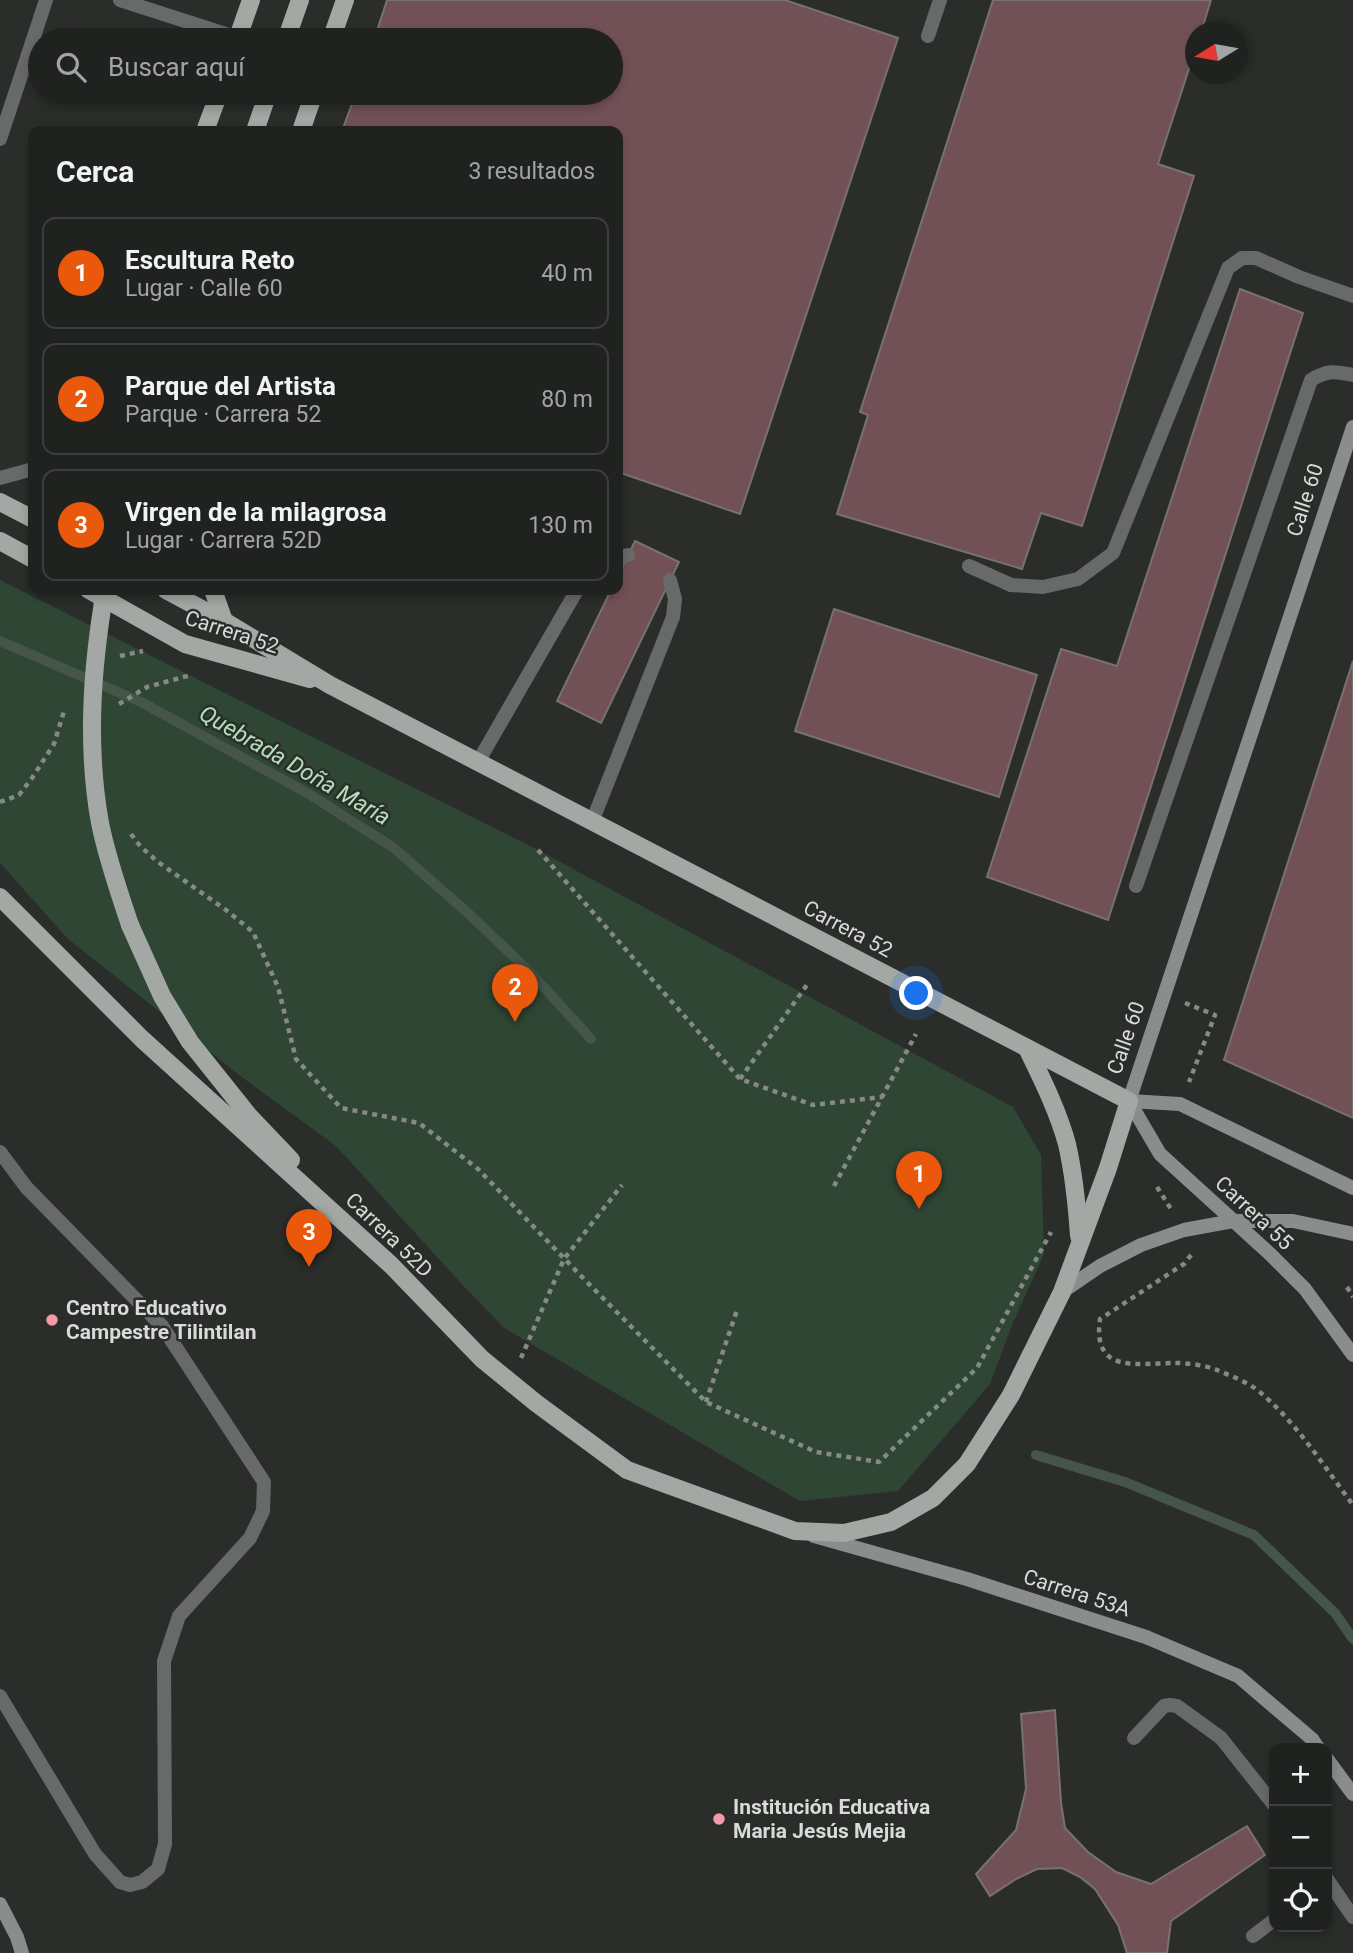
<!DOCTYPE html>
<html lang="es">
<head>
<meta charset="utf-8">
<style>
  :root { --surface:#202220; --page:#2d2f2d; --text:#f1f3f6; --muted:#a2a4a5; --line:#3d3f3e; --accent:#ea580c }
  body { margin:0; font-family:Roboto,sans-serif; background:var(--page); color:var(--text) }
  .controls { position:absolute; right:21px; bottom:21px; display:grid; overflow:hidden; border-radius:14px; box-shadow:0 4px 10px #0003 }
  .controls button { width:63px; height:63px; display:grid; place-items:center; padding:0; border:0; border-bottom:2px solid var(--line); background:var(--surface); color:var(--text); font:35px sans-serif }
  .compass { position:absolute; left:1185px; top:21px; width:63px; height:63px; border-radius:50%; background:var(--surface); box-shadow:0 4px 10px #0003; rotate:259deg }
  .you { position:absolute; left:917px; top:994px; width:24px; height:24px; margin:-18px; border:5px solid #fff; border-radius:50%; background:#1a73e8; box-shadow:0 0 0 10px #1a73e833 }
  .badge { display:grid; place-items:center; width:46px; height:46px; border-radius:50%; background:var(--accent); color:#fff; font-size:23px; font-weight:700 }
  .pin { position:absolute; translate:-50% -58px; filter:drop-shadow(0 2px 4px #0008) }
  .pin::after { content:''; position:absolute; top:37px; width:24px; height:21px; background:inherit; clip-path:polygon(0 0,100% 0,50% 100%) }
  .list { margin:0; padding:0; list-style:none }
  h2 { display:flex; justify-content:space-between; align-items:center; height:91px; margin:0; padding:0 28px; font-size:30px }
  h2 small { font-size:23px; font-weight:400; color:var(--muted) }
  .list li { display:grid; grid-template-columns:46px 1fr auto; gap:21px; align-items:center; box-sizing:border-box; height:112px; margin:0 14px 14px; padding:0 14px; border:2px solid var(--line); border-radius:14px }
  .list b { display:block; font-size:26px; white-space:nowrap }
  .list p { margin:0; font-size:23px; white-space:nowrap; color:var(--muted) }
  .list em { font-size:23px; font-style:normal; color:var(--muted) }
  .icon { flex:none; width:38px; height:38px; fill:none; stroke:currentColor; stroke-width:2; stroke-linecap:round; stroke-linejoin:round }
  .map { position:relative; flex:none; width:1353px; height:1953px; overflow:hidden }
  .search { position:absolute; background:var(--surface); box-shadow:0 4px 10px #0003; left:28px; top:28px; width:595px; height:77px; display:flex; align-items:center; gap:18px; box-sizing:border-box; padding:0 24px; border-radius:38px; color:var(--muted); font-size:26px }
  .panel { position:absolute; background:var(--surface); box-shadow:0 4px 10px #0003; left:28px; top:126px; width:595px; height:469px; border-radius:14px }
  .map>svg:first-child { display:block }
</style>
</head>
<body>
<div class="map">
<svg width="1353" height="1953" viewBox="0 0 1353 1953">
  <rect width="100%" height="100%" fill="#2a2d2a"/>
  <!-- green -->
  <polygon fill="#304634" points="0,580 538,850 1013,1107 1041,1155 1044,1254 1012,1325 990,1384 898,1491 800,1501 504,1328 458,1280 336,1146 243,1078 68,939 0,863"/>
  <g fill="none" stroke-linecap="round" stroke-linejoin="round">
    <!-- stream -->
    <g stroke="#455549" stroke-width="10">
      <polyline points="0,641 141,702 309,794 394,848 469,914 531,973 591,1039"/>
      <polyline points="1036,1455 1125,1482 1254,1535 1335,1613 1353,1639"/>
    </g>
  </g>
  <!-- building -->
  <g fill="#725156" stroke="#787172" stroke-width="2">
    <polygon points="387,0 785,0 898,38 740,514 618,472 618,131 342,131 356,93 611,93 611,40 374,40"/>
    <polygon points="993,0 1211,0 1201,32 1196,32 1196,47 1158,164 1194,176 1082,526 1041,513 1022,569 837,514 868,415 860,412"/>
    <polygon points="1240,289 1303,313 1108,920 987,877 1061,649 1117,666"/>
    <polygon points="635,541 679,562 601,723 557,701 611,590 618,590 618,576"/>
    <polygon points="834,609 1037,675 999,797 795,731"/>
    <polygon points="1353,661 1353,1118 1224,1060"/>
    <polygon points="1055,1710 1061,1803 1065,1828 1088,1852 1116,1872 1151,1884 1247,1826 1265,1855 1171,1921 1167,1953 1127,1953 1118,1925 1095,1889 1080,1877 1062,1868 1037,1869 1016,1879 990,1896 976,1874 1016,1830 1026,1789 1021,1714"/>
  </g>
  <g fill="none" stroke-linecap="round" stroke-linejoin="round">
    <!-- path -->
    <g stroke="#868986" stroke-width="4.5" stroke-dasharray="5 5" stroke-linecap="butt">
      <polyline points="120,656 143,651"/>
      <polyline points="119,704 147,687 191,675"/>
      <polyline points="0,802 19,795 32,778 54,744 64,711"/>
      <polyline points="131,834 140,846 158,862 226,910 253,932 278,987 296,1059 341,1108 419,1123 478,1169 584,1279 706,1402 816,1452 879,1462 977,1368 1051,1232"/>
      <polyline points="538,850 740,1079 813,1105 882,1097"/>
      <polyline points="1185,1003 1215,1015 1189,1082"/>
      <polyline points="740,1079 809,982"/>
      <polyline points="834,1186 916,1034"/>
      <polyline points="1157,1187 1171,1209"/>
      <path d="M1191,1255L1184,1264L1100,1319C1092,1375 1138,1363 1175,1363C1187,1363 1205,1365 1217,1370C1229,1375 1245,1381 1256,1389C1295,1420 1323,1465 1353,1505"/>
      <polyline points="1347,1287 1353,1297"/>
      <polyline points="521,1358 564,1259 622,1185"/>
      <polyline points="706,1402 737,1310"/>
    </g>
    <!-- lane -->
    <g stroke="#686a69" stroke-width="14">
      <polyline points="928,36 940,0"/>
      <polyline points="0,478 33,469"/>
      <polyline points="618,557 628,555"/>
      <polyline points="969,566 1011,585 1043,587 1078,579 1113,553 1228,268 1242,258 1256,258 1299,277 1353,296"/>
      <polyline points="478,762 577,590"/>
      <polyline points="592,822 673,617 675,599 670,580"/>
      <path d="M1136,886L1311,380C1327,370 1335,371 1353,375"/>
      <polyline points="1134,1738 1164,1706 1170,1705 1177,1706 1221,1738 1274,1805"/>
      <polyline points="1327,1879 1353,1917"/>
      <polyline points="1253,1936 1274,1920"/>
    </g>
    <!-- street -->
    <g stroke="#686a69" stroke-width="14">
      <polyline points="120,0 238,38"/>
      <polyline points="0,139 46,0"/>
      <polyline points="0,1152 26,1187 162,1326 264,1482 263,1511 250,1538 179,1616 164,1661 165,1844 158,1869 142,1882 130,1885 120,1882 95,1854 0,1696"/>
    </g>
    <!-- secondary -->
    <g stroke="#8a8d8b" stroke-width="14">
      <polyline points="1129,1101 1353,427"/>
      <polyline points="1129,1101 1160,1154 1270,1254 1305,1289 1353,1355"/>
      <polyline points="1129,1101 1180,1104 1353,1188"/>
      <polyline points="1062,1292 1100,1266 1141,1245 1184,1230 1233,1221 1293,1221 1353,1234"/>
      <polyline points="814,1536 967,1579 1146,1637 1238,1676 1312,1739 1318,1748"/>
      <polyline points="1327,1759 1353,1794"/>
      <polyline points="0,1904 17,1937 22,1953"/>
    </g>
    <!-- primary -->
    <g stroke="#a4a8a5" stroke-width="18">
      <polyline points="237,40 251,0"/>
      <polyline points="286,40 300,0"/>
      <polyline points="331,40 345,0"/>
      <polyline points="205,131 219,93"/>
      <polyline points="255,131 268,93"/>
      <polyline points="301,131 314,93"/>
      <polyline points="0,502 33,519"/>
      <polyline points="0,541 33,559"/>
      <polyline points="89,590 185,644 310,679"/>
      <polyline points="213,590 224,621"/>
      <polyline points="0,897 142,1039 391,1265 482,1359 536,1403 627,1470 795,1531 844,1533 891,1522 933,1498 967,1464 1011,1395 1062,1292 1108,1168 1129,1101 330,685 224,621 166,590"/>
      <polyline points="130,925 162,996 190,1042 249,1116 291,1160"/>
      <path d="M1027,1048C1042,1079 1058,1111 1067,1144C1074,1175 1077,1205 1079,1236"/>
    </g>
    <!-- primary-bridge -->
    <path stroke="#a4a8a5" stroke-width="18" d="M105,590C92,667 86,745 100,823C107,858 119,892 130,925"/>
  </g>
  <!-- markers -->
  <g fill="#f39aa8" stroke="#2a2d2a" stroke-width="2.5">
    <circle cx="52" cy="1320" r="7"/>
    <circle cx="719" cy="1819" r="7"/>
  </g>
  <g text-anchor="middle" stroke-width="5" stroke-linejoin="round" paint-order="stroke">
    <!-- street labels -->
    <g font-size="21" fill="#d9dbd9" stroke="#2a2d2a">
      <text transform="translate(1305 500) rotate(-72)" y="7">Calle 60</text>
      <text transform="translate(232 632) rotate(18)" y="7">Carrera 52</text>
      <text transform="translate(848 929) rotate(28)" y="7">Carrera 52</text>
      <text transform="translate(1126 1038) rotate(-71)" y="7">Calle 60</text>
      <text transform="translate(1254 1213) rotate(43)" y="7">Carrera 55</text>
      <text transform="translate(389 1235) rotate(44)" y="7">Carrera 52D</text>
      <text transform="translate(1077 1593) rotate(18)" y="7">Carrera 53A</text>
    </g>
    <!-- poi labels -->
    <g font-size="21" font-weight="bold" fill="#d9dbd9" stroke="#2a2d2a" text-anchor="start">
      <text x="66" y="1315">Centro Educativo<tspan x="66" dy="24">Campestre Tilintilan</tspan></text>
      <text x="733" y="1814">Institución Educativa<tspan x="733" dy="24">Maria Jesús Mejia</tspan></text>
    </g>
    <!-- water labels -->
    <g font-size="23" font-style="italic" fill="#b0e1b8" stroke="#2a2d2a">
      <text transform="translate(295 765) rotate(30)" y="8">Quebrada Doña María</text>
    </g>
  </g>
</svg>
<div class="controls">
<button>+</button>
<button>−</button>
<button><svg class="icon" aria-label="locate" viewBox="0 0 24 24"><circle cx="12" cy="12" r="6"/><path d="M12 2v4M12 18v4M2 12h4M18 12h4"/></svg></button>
</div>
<svg class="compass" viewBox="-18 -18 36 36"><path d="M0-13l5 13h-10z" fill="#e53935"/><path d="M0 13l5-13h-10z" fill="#a2a4a5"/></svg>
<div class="you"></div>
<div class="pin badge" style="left:919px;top:1209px">1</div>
<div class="pin badge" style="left:515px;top:1022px">2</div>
<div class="pin badge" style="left:309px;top:1267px">3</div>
<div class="search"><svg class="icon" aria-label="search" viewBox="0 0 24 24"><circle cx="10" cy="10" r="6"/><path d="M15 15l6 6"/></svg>Buscar aquí</div>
<section class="panel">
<h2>Cerca<small>3 resultados</small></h2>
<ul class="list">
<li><span class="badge">1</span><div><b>Escultura Reto</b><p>Lugar · Calle 60</p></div><em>40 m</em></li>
<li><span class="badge">2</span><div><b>Parque del Artista</b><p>Parque · Carrera 52</p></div><em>80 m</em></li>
<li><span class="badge">3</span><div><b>Virgen de la milagrosa</b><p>Lugar · Carrera 52D</p></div><em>130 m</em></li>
</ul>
</section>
</div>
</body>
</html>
